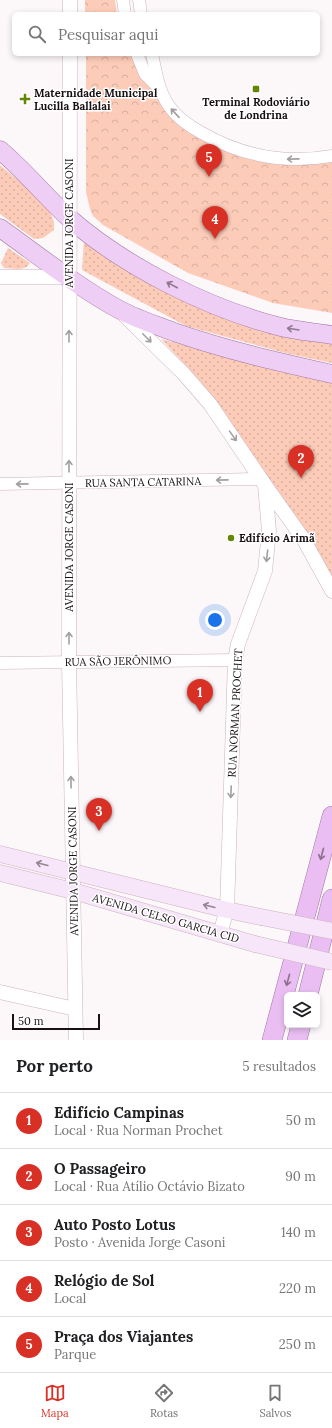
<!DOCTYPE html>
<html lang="pt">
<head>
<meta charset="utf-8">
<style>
  :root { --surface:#fff; --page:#f2f2f2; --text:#202124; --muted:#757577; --line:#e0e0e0; --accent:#d93025 }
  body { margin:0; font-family:Lora,serif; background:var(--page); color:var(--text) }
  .controls { position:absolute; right:12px; bottom:12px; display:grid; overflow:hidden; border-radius:6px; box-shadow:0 2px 6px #0003 }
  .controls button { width:36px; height:36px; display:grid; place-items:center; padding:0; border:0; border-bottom:1px solid var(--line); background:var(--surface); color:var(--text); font:20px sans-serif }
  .scale { position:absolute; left:12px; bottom:10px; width:88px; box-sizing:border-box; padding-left:4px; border:2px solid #191014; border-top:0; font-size:11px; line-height:14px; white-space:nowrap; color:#191014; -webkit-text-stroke:3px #fff; paint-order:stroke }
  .you { position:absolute; left:215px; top:620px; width:14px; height:14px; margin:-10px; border:3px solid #fff; border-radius:50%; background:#1a73e8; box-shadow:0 0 0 6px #1a73e833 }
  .badge { display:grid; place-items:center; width:26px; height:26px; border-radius:50%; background:var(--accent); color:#fff; font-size:13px; font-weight:700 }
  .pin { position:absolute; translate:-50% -33px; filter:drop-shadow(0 1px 2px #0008) }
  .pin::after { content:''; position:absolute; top:21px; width:14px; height:12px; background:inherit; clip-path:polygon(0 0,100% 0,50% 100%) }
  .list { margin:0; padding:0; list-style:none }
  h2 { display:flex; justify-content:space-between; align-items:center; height:52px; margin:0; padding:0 16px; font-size:17px }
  h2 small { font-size:13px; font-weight:400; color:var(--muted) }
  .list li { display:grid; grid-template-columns:26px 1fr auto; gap:12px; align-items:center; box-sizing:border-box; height:56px; padding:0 16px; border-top:1px solid var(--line) }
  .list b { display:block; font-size:15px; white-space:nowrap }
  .list p { margin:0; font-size:13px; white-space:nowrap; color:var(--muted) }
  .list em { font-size:13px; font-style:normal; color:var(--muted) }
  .icon { flex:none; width:22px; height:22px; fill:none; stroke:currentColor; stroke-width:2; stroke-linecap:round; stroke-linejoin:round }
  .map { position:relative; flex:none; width:332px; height:1040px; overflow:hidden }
  .search { position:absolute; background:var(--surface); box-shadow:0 2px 6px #0003; left:12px; right:12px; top:12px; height:44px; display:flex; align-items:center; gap:10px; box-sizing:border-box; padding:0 14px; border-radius:6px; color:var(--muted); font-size:15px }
  .sheet { height:332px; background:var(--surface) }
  nav { display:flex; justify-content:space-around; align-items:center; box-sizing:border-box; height:56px; border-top:1px solid var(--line); background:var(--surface); font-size:11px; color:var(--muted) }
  nav a { display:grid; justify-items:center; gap:2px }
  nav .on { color:var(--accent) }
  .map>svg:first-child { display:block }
</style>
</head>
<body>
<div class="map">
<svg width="332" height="1040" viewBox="0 0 332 1040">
  <defs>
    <pattern id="grass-dots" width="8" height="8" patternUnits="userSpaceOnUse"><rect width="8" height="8" fill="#fdccb9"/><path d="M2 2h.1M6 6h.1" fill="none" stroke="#d8ae9e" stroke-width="1.8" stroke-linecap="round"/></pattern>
    <pattern id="park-crowns" width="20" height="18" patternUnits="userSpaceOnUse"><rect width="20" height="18" fill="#fdccb9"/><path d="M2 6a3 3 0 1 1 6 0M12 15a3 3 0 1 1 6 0" fill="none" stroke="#d8ae9e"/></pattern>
  </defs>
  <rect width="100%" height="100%" fill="#fcf7f9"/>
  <!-- grass -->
  <g fill="url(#grass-dots)">
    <path d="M0,165L45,203C50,212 55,219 54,230L43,238L34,239L0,214Z"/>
    <polygon points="84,240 165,292 262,332 332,342 332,363 285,353 186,326 82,270"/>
    <path d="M8,248L30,263C25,272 13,268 4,268L1,263Z"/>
    <polygon points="161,339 241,360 332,380 332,576 201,382"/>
  </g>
  <!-- park -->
  <g fill="url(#park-crowns)">
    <polygon points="85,0 115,0 117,14 85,14"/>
    <polygon points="86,54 130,54 164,105 236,151 332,160 332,313 273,303 188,273 103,225 93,216 90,209 86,192"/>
  </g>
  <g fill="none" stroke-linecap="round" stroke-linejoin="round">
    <!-- minor casing -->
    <g stroke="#cdb2be" stroke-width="13">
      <g id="minor">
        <polyline points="123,0 125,14"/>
        <polyline points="139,0 141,14"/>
        <polyline points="137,54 145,74 159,88"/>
        <path d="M152,54C156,72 158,90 169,106C177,118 189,126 202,133C242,156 286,164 332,156"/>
        <polyline points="0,484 261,479"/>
        <polyline points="0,663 235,660"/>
      </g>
    </g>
    <!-- tertiary casing -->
    <g stroke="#cdb2be" stroke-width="15">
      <g id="tertiary">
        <polyline points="70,14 70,0"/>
        <polyline points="70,54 69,662 76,1040"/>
        <polyline points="0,277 69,277"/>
        <polyline points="124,315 184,374 210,404 265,485 269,531 265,571 238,644 235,660 227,910 220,933"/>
        <polyline points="265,485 304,540 332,591"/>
        <polyline points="0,992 75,1009"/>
      </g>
    </g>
    <!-- secondary casing -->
    <g stroke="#cdb2be" stroke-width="17">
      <g id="secondary">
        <polyline points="0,854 227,910 261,917"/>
        <polyline points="0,873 73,891 255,944"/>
      </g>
    </g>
    <!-- primary casing -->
    <g stroke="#9d76a2" stroke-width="19">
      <g id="primary">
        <path d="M0,150C25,171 45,196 69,218C125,267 209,309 281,327C297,331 315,332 332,335"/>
        <path d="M0,228C38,255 79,288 120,310C137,319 156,325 174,332C226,350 278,362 332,374"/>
      </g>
    </g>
    <!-- trunk casing -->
    <g stroke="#9d76a2" stroke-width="20">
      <g id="trunk">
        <polyline points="308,995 332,899"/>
        <polyline points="272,1040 332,816"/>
        <polyline points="297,1040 301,1025"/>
      </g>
    </g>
    <!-- minor -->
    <use href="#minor" stroke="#fff" stroke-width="12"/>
    <!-- tertiary -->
    <use href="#tertiary" stroke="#fff" stroke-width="14"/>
    <!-- secondary -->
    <use href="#secondary" stroke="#f7e6fa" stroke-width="16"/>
    <!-- primary -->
    <use href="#primary" stroke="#efcef5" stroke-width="18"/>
    <!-- trunk -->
    <use href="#trunk" stroke="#eabef2" stroke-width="19"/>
    <!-- secondary-bridge casing -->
    <g stroke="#cdb2be" stroke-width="17" stroke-linecap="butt">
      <g id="secondary-bridge">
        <polyline points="261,917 332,931"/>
        <polyline points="255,944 332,962"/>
      </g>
    </g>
    <!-- secondary-bridge -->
    <use href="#secondary-bridge" stroke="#f7e6fa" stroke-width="16"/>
  </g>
  <!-- one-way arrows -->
  <defs><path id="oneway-shaft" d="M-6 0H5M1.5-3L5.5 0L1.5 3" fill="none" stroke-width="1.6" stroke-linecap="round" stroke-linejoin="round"/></defs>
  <g stroke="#a39fa1">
    <use href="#oneway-shaft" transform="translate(175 113) rotate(-133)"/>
    <use href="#oneway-shaft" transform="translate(293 159) rotate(179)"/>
    <use href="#oneway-shaft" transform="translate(69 336) rotate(-90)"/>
    <use href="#oneway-shaft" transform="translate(147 338) rotate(45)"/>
    <use href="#oneway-shaft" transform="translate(233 436) rotate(55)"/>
    <use href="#oneway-shaft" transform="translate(69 466) rotate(-90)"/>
    <use href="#oneway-shaft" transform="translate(222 480) rotate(179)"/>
    <use href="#oneway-shaft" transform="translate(22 484) rotate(179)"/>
    <use href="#oneway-shaft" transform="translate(267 556) rotate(97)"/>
    <use href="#oneway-shaft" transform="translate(69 638) rotate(-90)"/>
    <use href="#oneway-shaft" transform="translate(71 782) rotate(-91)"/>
    <use href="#oneway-shaft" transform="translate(231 792) rotate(92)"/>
  </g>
  <g stroke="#8f7890">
    <use href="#oneway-shaft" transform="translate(172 285) rotate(-152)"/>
    <use href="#oneway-shaft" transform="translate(293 329) rotate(-171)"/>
  </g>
  <g stroke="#8c708e">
    <use href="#oneway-shaft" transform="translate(322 854) rotate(105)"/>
    <use href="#oneway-shaft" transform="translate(288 980) rotate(105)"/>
  </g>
  <g stroke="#938692">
    <use href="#oneway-shaft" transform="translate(42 864) rotate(-166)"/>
    <use href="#oneway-shaft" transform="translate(209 906) rotate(-166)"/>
  </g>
  <!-- markers -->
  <g fill="#638603" stroke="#fff" stroke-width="1.5">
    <rect x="252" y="85" width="8" height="8" rx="2"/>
    <path d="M23 93h4v4h4v4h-4v4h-4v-4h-4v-4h4z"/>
    <circle cx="231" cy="538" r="4"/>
  </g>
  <g text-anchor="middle" stroke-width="3" stroke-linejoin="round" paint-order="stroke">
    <!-- poi labels -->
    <g font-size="11" font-weight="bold" fill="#191014" stroke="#fff" text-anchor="start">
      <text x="34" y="97">Maternidade Municipal<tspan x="34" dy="13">Lucilla Ballalai</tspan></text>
      <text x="256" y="106" text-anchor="middle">Terminal Rodoviário<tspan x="256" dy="13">de Londrina</tspan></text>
      <text x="239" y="542">Edifício Arimã</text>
    </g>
    <!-- street labels -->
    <g font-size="11" fill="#191014" stroke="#fff">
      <text transform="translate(69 223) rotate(-90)" y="4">AVENIDA JORGE CASONI</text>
      <text transform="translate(143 482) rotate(-1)" y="4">RUA SANTA CATARINA</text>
      <text transform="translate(69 547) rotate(-90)" y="4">AVENIDA JORGE CASONI</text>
      <text transform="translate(118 661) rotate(-1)" y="4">RUA SÃO JERÔNIMO</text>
      <text transform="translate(235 713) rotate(-87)" y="4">RUA NORMAN PROCHET</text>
      <text transform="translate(73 871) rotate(-91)" y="4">AVENIDA JORGE CASONI</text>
      <text transform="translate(166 918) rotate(16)" y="4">AVENIDA CELSO GARCIA CID</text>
    </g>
  </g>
</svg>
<div class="controls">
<button><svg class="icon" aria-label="layers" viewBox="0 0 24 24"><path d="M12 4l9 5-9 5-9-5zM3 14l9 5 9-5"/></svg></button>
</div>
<div class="scale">50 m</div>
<div class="you"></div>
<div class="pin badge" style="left:200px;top:712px">1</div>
<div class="pin badge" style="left:301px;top:478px">2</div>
<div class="pin badge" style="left:99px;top:831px">3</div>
<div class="pin badge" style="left:215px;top:239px">4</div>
<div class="pin badge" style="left:209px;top:177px">5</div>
<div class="search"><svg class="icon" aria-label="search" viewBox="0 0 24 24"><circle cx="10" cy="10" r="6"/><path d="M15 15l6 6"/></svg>Pesquisar aqui</div>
</div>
<section class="sheet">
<h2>Por perto<small>5 resultados</small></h2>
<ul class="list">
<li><span class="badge">1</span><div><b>Edifício Campinas</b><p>Local · Rua Norman Prochet</p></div><em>50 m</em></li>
<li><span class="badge">2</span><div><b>O Passageiro</b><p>Local · Rua Atílio Octávio Bizato</p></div><em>90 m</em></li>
<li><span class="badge">3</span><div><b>Auto Posto Lotus</b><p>Posto · Avenida Jorge Casoni</p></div><em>140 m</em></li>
<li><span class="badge">4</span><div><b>Relógio de Sol</b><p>Local</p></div><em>220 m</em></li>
<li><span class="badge">5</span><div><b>Praça dos Viajantes</b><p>Parque</p></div><em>250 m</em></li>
</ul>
</section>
<nav>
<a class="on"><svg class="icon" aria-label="map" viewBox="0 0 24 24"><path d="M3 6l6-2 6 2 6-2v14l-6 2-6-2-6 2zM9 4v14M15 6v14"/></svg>Mapa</a>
<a><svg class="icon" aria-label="directions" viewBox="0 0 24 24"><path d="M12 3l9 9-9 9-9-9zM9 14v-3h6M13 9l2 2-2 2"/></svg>Rotas</a>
<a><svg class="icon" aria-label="saved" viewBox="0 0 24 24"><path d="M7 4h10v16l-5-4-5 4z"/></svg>Salvos</a>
</nav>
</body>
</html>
